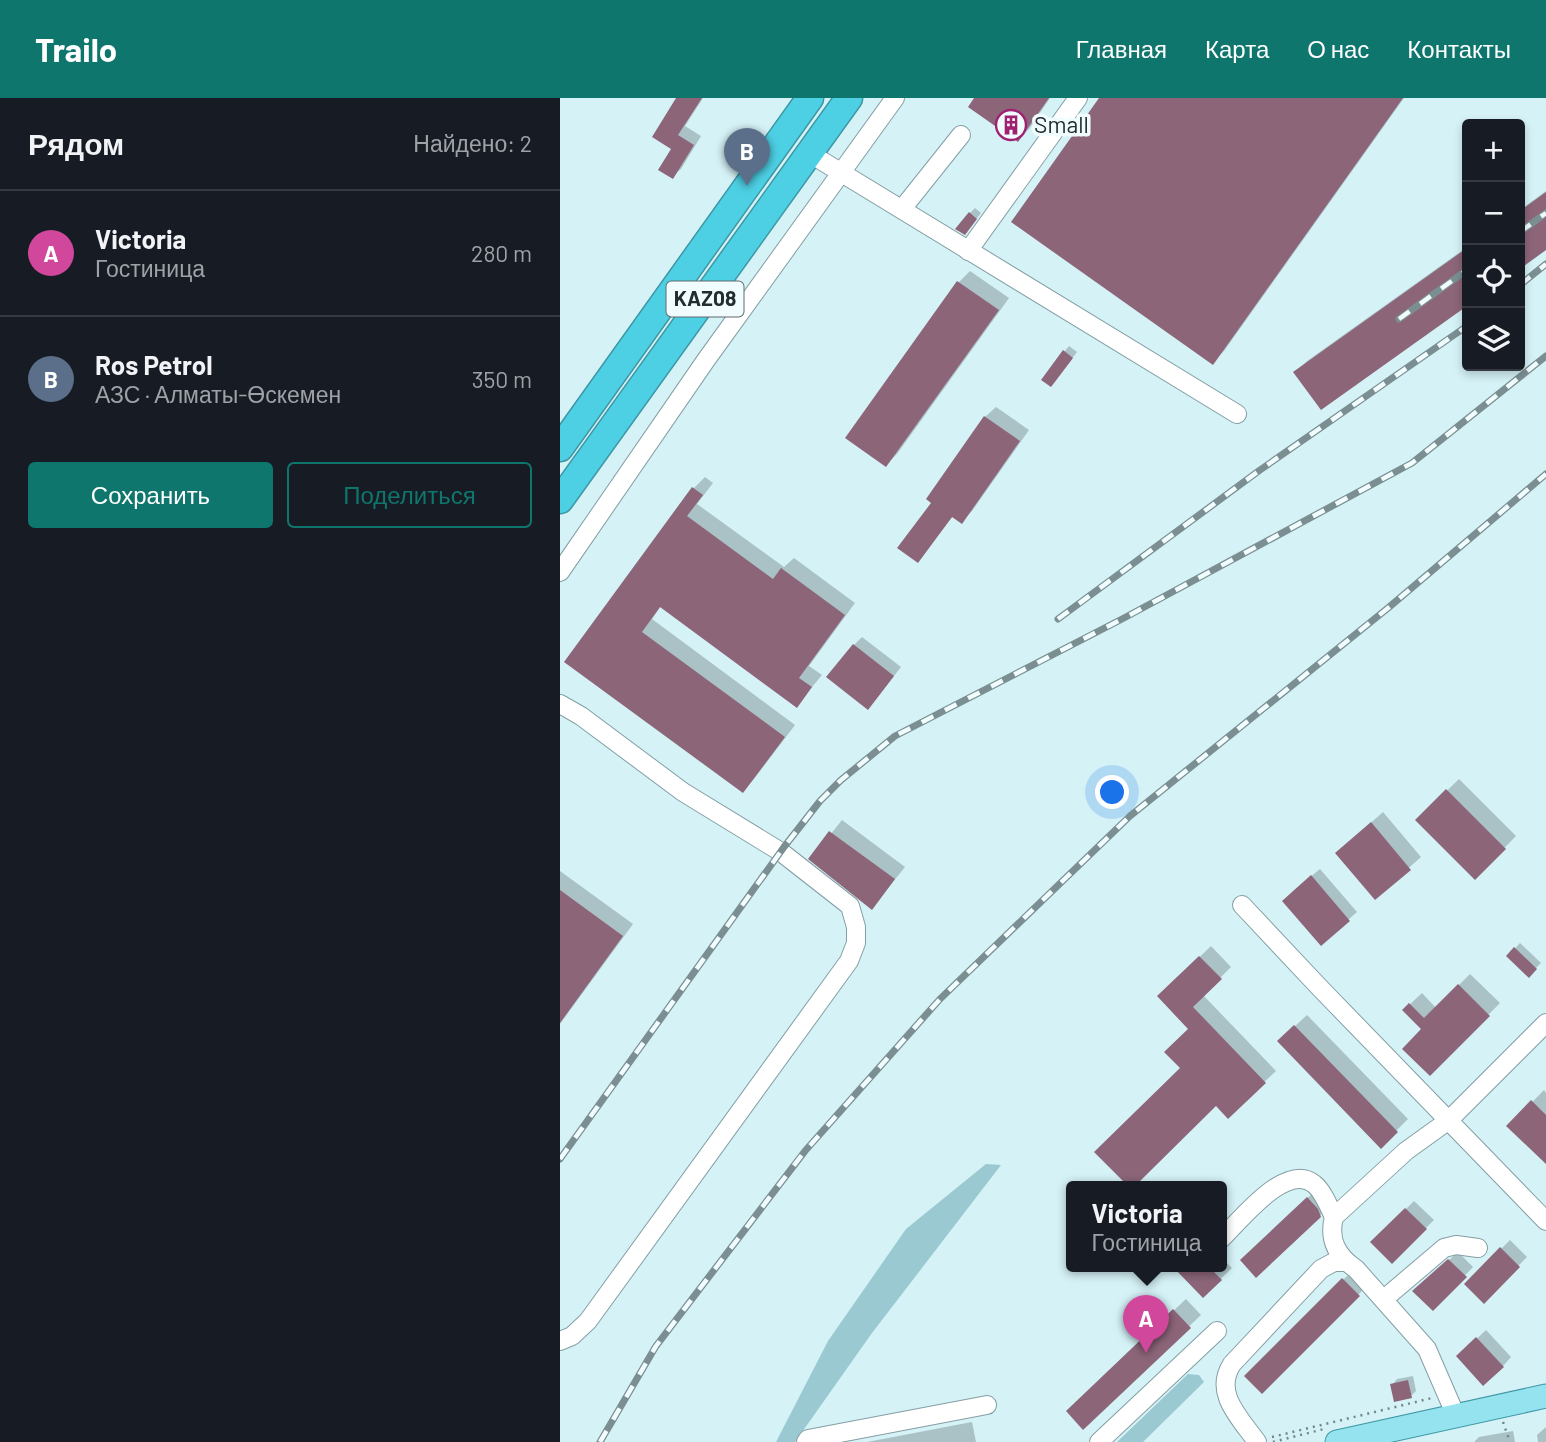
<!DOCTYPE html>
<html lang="ru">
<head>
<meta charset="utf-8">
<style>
  :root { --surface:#171b24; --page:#20242c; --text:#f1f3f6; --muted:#9ea1a6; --line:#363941; --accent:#0f766e }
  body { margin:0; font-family:Barlow,sans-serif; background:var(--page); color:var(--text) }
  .controls { position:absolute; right:21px; top:21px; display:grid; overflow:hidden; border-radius:7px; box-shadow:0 4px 10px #0003 }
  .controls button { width:63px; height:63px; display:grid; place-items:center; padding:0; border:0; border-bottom:2px solid var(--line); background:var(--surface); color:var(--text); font:35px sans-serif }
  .you { position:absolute; left:553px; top:695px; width:24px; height:24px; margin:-18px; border:5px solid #fff; border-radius:50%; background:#1a73e8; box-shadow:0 0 0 10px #1a73e833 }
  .badge { display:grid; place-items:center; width:46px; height:46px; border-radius:50%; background:var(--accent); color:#fff; font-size:23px; font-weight:700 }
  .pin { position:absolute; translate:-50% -58px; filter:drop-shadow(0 2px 4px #0008) }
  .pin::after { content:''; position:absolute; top:37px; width:24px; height:21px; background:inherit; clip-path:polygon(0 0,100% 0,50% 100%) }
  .popup { position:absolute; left:506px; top:1083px; width:161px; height:91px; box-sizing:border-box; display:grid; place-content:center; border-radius:7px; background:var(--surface); filter:drop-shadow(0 2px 5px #0005); font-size:23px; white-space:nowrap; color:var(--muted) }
  .popup b { font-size:26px; color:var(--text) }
  .popup::after { content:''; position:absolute; left:50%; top:100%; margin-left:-14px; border:14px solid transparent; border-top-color:var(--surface) }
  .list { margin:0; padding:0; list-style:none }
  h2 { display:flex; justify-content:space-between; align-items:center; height:91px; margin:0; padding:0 28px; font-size:30px }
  h2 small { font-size:23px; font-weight:400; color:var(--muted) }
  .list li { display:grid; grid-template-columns:46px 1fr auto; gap:21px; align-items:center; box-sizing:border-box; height:126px; padding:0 28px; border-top:2px solid var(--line) }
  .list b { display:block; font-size:26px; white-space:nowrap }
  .list p { margin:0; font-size:23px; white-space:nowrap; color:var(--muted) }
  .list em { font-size:23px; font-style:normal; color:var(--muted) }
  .actions { display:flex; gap:14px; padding:21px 28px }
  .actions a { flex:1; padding:16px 0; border:2px solid var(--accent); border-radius:7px; text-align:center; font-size:24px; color:var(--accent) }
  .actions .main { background:var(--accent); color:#fff }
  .icon { flex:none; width:38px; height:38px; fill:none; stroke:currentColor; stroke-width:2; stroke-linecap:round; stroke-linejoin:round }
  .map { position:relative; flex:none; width:986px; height:1344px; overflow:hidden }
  header { display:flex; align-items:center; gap:42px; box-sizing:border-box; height:98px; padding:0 35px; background:var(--accent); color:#fff }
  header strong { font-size:33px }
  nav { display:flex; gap:38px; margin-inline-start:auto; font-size:24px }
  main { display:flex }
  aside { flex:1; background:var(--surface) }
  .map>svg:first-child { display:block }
</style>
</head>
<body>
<header>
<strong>Trailo</strong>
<nav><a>Главная</a><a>Карта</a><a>О нас</a><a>Контакты</a></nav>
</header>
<main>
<aside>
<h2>Рядом<small>Найдено: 2</small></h2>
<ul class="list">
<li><span class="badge" style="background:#d1479c">A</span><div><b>Victoria</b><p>Гостиница</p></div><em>280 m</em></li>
<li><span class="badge" style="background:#5c6f8a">B</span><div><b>Ros Petrol</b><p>АЗС · Алматы-Өскемен</p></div><em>350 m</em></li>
</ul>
<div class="actions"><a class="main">Сохранить</a><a>Поделиться</a></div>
</aside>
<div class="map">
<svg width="986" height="1344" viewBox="0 0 986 1344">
  <rect width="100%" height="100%" fill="#d5f2f7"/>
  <!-- green -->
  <g fill="#9ac9d1">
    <polygon points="426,1066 441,1067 312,1235 235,1344 216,1344 268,1243 346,1131"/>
    <polygon points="628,1276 639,1277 644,1284 583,1344 557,1344"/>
  </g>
  <!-- shadow -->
  <g fill="#0003">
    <polygon points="119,0 143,0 125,28 141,38 121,71 112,79"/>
    <polygon points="416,0 490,0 469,31 457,42"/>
    <polygon points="541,0 844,0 664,253 653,264"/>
    <polygon points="986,93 986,150 960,169 960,112"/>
    <polygon points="415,110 421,115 410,129 410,115"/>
    <polygon points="907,149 907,206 761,310 736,274 747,263"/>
    <polygon points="410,173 449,200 337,356 326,367 287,339 399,184"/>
    <polygon points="509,248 517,254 496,282 504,254"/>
    <polygon points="436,309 469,332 412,413 401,424 393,418 358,463 373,404 425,319"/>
    <polygon points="145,379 153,385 137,406 224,469 234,460 295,505 249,568 262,577 237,607 101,508 92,521 235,627 194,681 183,693 7,563 133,391"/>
    <polygon points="302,539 341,569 316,601 294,547"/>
    <polygon points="899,681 956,738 915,780 857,722"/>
    <polygon points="823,714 861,759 815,800 777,755"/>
    <polygon points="282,722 345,769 312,810 251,761"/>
    <polygon points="760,771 797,814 761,846 732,794"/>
    <polygon points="0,773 73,826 0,926"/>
    <polygon points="960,845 981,865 969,877 948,858"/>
    <polygon points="651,848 671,869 643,897 716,973 668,1018 622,970 630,930 599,898"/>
    <polygon points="910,876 940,905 870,976 863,931 844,912 862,895 876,910"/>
    <polygon points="747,917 848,1021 821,1048 719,943"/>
    <polygon points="984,992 986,995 986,1064 949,1028"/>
    <polygon points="756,1092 769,1109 696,1178 682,1162"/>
    <polygon points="854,1103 874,1122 832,1163 813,1144"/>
    <polygon points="950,1142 967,1159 924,1203 906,1186"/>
    <polygon points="898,1154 913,1169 873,1211 863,1185"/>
    <polygon points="661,1159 672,1170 643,1198 616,1169 661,1169"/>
    <polygon points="795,1170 810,1185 702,1293 686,1278"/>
    <polygon points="626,1201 641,1217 523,1329 519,1302"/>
    <polygon points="926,1232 951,1259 943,1268 907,1250"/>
    <polygon points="853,1278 856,1293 851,1298 832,1287 837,1281"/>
    <polygon points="412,1324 416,1344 307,1344"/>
    <polygon points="986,1329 986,1344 978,1344 977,1337"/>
    <polygon points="953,1333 955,1344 914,1344 919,1339"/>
  </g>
  <!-- building -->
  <g fill="#8c6579">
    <polygon points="116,0 142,0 118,37 134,47 113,81 98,72 111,51 92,39"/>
    <polygon points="414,0 489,0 458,44 408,9"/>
    <polygon points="539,0 843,0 653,267 451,124"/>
    <polygon points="986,94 986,152 960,171 960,113"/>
    <polygon points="409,114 417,121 405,137 395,131"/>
    <polygon points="907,150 907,208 761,312 733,274"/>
    <polygon points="397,183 439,212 326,369 285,340"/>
    <polygon points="503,252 513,260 491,289 481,282"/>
    <polygon points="424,318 460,343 402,426 392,419 358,465 337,450 371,405 366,401"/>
    <polygon points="132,389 143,397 127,418 213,481 221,470 285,517 239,580 252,589 237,610 100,509 82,534 225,639 183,695 4,564"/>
    <polygon points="293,546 334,578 308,612 266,579"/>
    <polygon points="886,691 946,751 915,782 855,722"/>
    <polygon points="811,724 851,772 815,802 775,755"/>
    <polygon points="269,733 335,781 312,812 248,761"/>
    <polygon points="751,777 790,823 761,848 722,803"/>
    <polygon points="0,792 63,838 0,925"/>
    <polygon points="954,849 977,871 969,880 946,858"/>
    <polygon points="639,858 662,881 633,909 706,985 668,1021 656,1008 574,1089 569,1089 534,1054 620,970 604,954 628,931 597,898"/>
    <polygon points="898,886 930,918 870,978 842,951 861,931 842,912 849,905 864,920"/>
    <polygon points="734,927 838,1034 821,1051 717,943"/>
    <polygon points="971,1002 986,1017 986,1066 946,1028"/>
    <polygon points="747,1099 758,1111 761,1119 696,1180 680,1162"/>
    <polygon points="845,1110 867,1131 832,1166 810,1144"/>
    <polygon points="940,1149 960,1169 924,1206 904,1186"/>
    <polygon points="888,1161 907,1179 873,1213 852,1193"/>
    <polygon points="613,1169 649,1169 662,1182 643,1200"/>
    <polygon points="782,1180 800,1198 702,1296 684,1278"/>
    <polygon points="613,1211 631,1230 523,1332 506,1313"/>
    <polygon points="916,1239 944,1269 923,1288 896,1258"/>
    <polygon points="848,1282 852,1300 834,1304 830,1286"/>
  </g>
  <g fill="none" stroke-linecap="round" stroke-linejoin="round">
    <!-- minor casing -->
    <g stroke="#849fa4" stroke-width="20">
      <g id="minor">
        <polyline points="249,55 677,316"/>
        <polyline points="342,111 401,37"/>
        <polyline points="408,153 518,0"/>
        <polyline points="0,474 146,262 335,0"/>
        <polyline points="0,606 21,618 123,694 221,754 290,808 296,829 296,845 289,863 28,1223 12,1238 0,1243"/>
        <polyline points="682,807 760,890 986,1123"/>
        <path d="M661,1141C680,1123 726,1063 754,1086C763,1093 769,1109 774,1119"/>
        <polyline points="824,1201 884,1150 896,1147 918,1150"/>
        <path d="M896,1318L867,1251L796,1171C777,1158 768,1142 774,1119L846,1053L889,1022L986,925"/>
        <polyline points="246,1344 248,1341 427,1307"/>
        <polyline points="539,1344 657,1233"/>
        <path d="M697,1344C680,1320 653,1295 672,1266L761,1171L774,1164H786"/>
      </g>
    </g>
    <!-- major casing -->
    <g stroke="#3e97a5" stroke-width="25">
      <polyline id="major" points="777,1344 986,1298"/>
    </g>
    <!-- highway casing -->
    <g stroke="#3e97a5" stroke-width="29">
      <g id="highway">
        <polyline points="0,350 250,0"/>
        <polyline points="0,402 289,0"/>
      </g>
    </g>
    <!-- path -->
    <g stroke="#738689" stroke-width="2.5" stroke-dasharray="2 5" stroke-linecap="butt">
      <polyline points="943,1324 950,1344"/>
      <polyline points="712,1339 872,1300"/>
      <polyline points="713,1344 764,1331"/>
    </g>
    <!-- minor -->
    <use href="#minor" stroke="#fff" stroke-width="18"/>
    <!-- major -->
    <use href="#major" stroke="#94e3ef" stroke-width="23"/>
    <!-- highway -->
    <use href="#highway" stroke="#4dd0e4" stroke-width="26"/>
    <!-- rail casing -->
    <g stroke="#7b8f92" stroke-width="7">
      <g id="rail">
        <polyline points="960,134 986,115"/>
        <polyline points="960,187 986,166"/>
        <polyline points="839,221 907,172"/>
        <polyline points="498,521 700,372 907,228"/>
        <polyline points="0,1061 224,749 260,703 281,682 335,638 564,520 852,365 986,258"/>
        <polyline points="40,1344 96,1248 245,1053 380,901 570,718 828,510 986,376"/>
      </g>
    </g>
    <!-- rail -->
    <use href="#rail" stroke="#f0fcfe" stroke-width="4.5" stroke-dasharray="13" stroke-linecap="butt"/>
  </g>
  <!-- icons -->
  <defs>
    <g id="building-ring" transform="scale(1.575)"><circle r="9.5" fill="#f0fcfe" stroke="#a02072" stroke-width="1.5"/><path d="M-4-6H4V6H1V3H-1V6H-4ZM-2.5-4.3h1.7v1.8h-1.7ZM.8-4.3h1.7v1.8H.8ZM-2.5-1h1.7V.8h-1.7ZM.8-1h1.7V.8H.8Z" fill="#a02072"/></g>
  </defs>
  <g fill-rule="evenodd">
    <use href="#building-ring" x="451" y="27"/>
  </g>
  <g text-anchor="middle" stroke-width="7" stroke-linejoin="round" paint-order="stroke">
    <!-- shield labels -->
    <rect fill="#f0fcfe" stroke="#606b6d" stroke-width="2" x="106.5" y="183.5" width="77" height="35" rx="5"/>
    <g font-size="21" font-weight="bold" fill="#222d2f">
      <text x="145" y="208">KAZ08</text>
    </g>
    <!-- poi labels -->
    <g font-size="23" fill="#222d2f" stroke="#f0fcfe" text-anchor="start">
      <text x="474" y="35">Small</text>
    </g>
  </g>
</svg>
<div class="controls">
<button>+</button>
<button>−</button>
<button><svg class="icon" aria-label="locate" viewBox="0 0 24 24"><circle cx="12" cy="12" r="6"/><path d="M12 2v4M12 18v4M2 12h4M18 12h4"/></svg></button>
<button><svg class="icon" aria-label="layers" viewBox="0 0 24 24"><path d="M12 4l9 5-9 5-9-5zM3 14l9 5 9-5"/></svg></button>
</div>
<div class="you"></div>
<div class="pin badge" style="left:586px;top:1255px;background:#d1479c">A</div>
<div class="popup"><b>Victoria</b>Гостиница</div>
<div class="pin badge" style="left:187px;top:88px;background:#5c6f8a">B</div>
</div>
</main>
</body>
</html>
